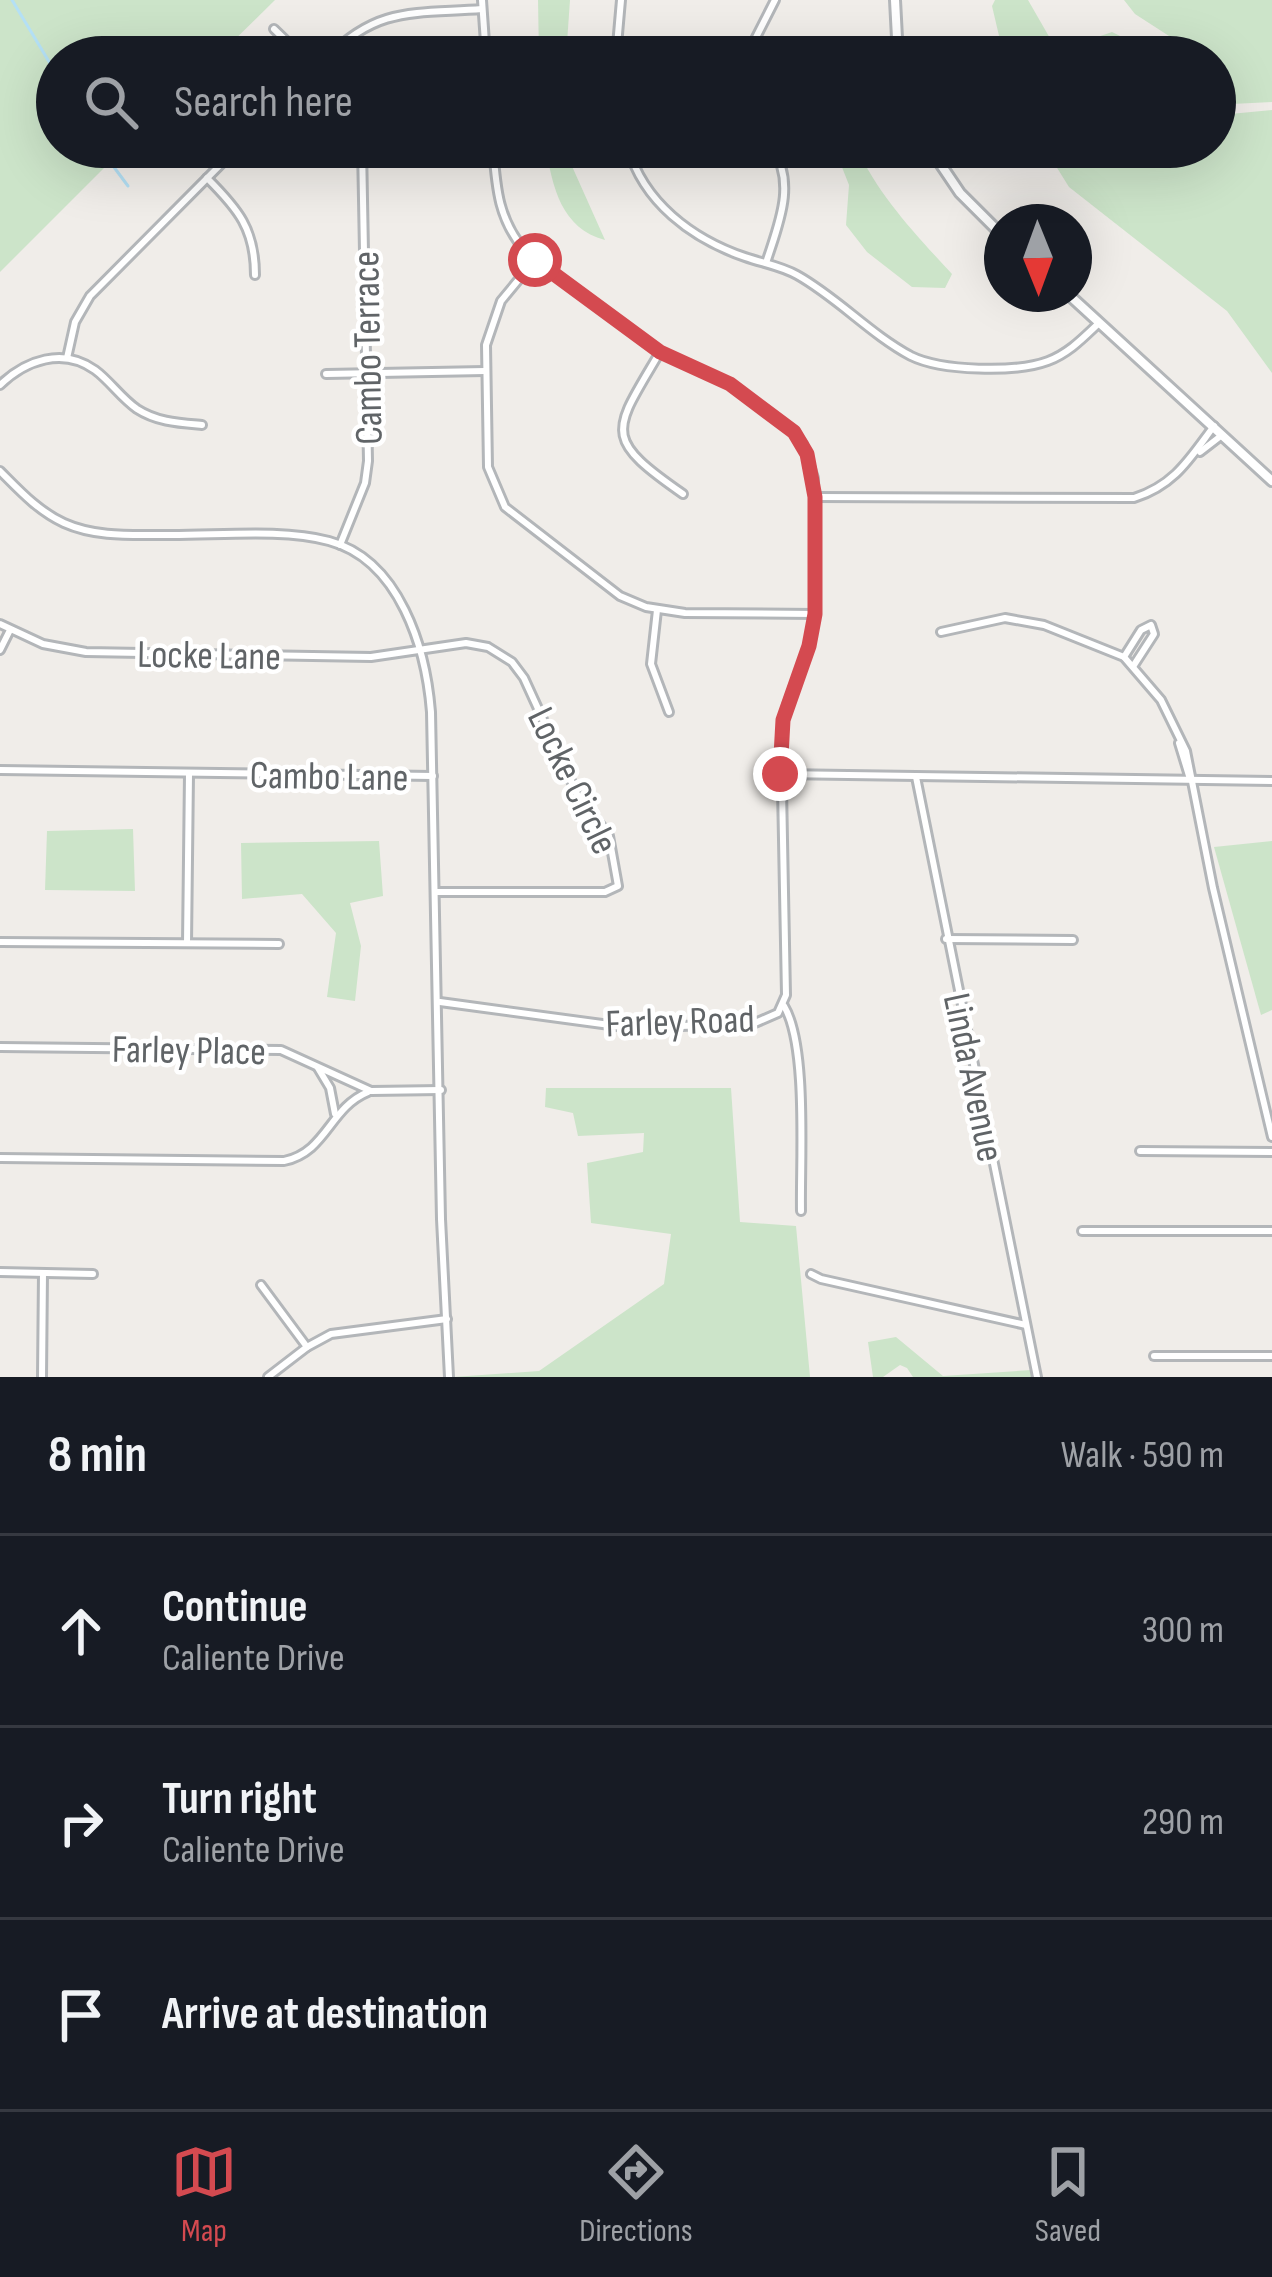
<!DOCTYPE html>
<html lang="en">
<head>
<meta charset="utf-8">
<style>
  :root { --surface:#171b24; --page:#20242c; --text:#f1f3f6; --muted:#9ea1a6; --line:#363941; --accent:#d44a50 }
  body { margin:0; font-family:"Sofia Sans Condensed",sans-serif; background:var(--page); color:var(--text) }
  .compass { position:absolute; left:984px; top:204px; width:108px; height:108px; border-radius:50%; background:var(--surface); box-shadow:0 12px 48px #0002; rotate:179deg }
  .stop { position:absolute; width:36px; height:36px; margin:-27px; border:9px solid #d44a50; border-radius:50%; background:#fff }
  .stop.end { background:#d44a50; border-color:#fff; box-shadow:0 3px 12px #0008 }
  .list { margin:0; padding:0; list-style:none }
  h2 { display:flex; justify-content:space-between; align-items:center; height:156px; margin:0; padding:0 48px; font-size:51px }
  h2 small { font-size:39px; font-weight:400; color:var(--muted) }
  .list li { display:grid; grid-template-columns:78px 1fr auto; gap:36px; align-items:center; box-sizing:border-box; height:192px; padding:0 48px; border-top:3px solid var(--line) }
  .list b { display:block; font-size:45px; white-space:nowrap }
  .list p { margin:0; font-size:39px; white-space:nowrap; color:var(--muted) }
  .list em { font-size:39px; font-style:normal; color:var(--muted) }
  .icon { flex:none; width:66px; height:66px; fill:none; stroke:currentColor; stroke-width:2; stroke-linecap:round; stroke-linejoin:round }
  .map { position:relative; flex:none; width:1272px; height:1377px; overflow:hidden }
  .search { position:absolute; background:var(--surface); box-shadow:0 12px 48px #0002; left:36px; right:36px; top:36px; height:132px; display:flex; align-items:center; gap:30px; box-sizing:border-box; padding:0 42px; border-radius:66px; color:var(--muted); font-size:45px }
  .sheet { height:732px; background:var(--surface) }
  nav { display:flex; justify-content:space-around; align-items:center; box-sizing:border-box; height:168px; border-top:3px solid var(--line); background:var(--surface); font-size:33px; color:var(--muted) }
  nav a { display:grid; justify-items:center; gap:6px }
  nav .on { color:var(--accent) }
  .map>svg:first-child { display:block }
</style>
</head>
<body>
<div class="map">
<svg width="1272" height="1377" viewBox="0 0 1272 1377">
  <rect width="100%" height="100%" fill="#f0ede9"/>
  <!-- green -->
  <g fill="#cce4c9">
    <polygon points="0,0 275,0 217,57 57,57 57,147 125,147 0,272"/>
    <polygon points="538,0 570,0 566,57 539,57"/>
    <polygon points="995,0 1028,0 1051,40 1086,41 1112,32 1163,57 1004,57 992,6"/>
    <polygon points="1124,0 1272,0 1272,102 1232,104 1215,97 1215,57 1184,57 1183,45 1135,14"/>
    <polygon points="1215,110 1230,114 1272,110 1272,373 1227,311 1069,187 1044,147 1215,147"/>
    <path d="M546,147H569L571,164L605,240C562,229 552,187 546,147Z"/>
    <path d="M834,147H856C879,196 915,234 952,274L945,288L912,287L867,252L846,225L849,185Z"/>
    <polygon points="133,829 135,891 45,890 47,831"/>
    <polygon points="379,841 383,896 350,903 361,946 355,1001 327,997 336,933 302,894 242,899 241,843"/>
    <polygon points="1272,841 1272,1010 1261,1015 1214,847"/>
    <polygon points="546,1088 731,1088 740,1222 796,1226 810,1377 453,1377 539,1371 664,1284 671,1234 591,1223 587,1163 643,1152 644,1133 578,1136 573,1113 545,1107"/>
    <polygon points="896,1337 943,1376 1031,1370 1033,1377 913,1377 907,1368 900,1365 883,1377 873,1377 868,1342"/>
  </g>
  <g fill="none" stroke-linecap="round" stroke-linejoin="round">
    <!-- stream -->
    <g stroke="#b4e0f5" stroke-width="3">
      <polyline points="12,0 57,75"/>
      <polyline points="99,147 128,186"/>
    </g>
    <!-- minor casing -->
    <g stroke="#b3b6b9" stroke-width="12">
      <g id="minor">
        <polyline points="482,0 486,57"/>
        <polyline points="274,29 303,57"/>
        <path d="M328,57C378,6 415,14 482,9"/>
        <polyline points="616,57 621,0"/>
        <polyline points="746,57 775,0"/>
        <path d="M628,147C643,202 692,239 745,257C762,263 781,266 797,275C838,298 870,334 911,356C941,371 1016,373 1048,361C1069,353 1083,338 1099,323"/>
        <path d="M207,178C238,209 255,229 255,275"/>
        <polyline points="534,261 501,301 486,345 488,467 505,507 620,596 646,607 685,613 815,614"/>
        <path d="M766,263C778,225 797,184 772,147"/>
        <path d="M660,352C613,432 601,437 683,494"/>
        <polyline points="67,358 75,322 90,296 238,147"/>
        <polyline points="326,374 485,371"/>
        <path d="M0,385C26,360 63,347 95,370C110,381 121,398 137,409C157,422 179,423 202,425"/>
        <polyline points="1200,452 1222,435"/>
        <path d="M0,471C19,490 38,511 64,523C95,537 130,535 163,535C214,536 281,528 329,541C400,560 426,649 431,712L441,1219L449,1377"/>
        <path d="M815,497L1134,498C1175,485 1190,458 1214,426"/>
        <polyline points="340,545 365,483 368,461 362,147"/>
        <polyline points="657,610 651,664 669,712"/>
        <polyline points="0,624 43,644 86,652 371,657 466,643 488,647 512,662 524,678 577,794 609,836 618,886 605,892 436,892"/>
        <polyline points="941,632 1005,618 1044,625 1124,657 1161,700 1186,751 1213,888 1272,1137"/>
        <polyline points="0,650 10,630"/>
        <polyline points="1124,657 1141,630 1151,625 1154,634 1134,665"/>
        <polyline points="1179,743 1190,779"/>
        <polyline points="0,770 433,776"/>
        <polyline points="780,774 1272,781"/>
        <polyline points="916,777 1037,1377"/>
        <polyline points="946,939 1073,940"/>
        <polyline points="0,942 279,944"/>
        <polyline points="187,943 189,774"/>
        <path d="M440,1002L632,1028L755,1023L778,1013L786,995L781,736L787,705L809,646L815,614L814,478L803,444L794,432L730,384L660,352L526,252C498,220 496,187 493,147"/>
        <path d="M784,1006C808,1046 800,1162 801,1211"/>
        <polyline points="0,1047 281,1050 371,1091 441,1090"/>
        <polyline points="318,1068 330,1088 335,1114"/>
        <polyline points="1140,1151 1272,1152"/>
        <path d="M0,1158L284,1161C327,1152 329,1108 368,1092"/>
        <polyline points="1082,1231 1272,1231"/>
        <polyline points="0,1272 93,1274"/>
        <polyline points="811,1274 821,1279 1026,1325"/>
        <polyline points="261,1285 307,1347"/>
        <polyline points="1154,1356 1272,1356"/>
        <polyline points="42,1377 43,1273"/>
        <polyline points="268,1377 307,1347 331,1334 447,1319"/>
      </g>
    </g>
    <!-- tertiary casing -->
    <g stroke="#b3b6b9" stroke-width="14">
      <g id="tertiary">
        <polyline points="895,0 898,57"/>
        <polyline points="929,147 960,193 1002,235"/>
        <polyline points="1068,294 1272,481"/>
      </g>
    </g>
    <!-- minor -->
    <use href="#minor" stroke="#fff" stroke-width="6"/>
    <!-- tertiary -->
    <use href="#tertiary" stroke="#fff" stroke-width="8"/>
  </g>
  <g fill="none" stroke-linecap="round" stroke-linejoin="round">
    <!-- route -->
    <polyline stroke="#d44a50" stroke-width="15" points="535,260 660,352 730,384 794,432 807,454 815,497 815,614 809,646 783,720 780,774"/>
  </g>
  <g text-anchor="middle" stroke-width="9" stroke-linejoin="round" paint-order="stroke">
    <!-- street labels -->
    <g font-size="39" fill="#606467" stroke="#fff">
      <text transform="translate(366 348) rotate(-91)" y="14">Cambo Terrace</text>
      <text transform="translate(209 654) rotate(1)" y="14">Locke Lane</text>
      <text transform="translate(329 775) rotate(1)" y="14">Cambo Lane</text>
      <text transform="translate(574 780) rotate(64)" y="14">Locke Circle</text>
      <text transform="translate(680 1020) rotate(-2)" y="14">Farley Road</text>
      <text transform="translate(189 1049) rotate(1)" y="14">Farley Place</text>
      <text transform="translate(975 1077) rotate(78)" y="14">Linda Avenue</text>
    </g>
  </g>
</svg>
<svg class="compass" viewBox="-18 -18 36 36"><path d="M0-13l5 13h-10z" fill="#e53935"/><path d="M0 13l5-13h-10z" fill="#9ea1a6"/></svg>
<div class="stop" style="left:535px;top:260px"></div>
<div class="stop end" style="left:780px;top:774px"></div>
<div class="search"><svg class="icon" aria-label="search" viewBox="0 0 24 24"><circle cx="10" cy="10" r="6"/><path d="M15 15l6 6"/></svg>Search here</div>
</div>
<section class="sheet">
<h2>8 min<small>Walk · 590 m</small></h2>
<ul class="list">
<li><svg class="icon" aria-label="ahead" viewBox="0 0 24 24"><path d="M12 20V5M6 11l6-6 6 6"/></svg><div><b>Continue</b><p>Caliente Drive</p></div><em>300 m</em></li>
<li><svg class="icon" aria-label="right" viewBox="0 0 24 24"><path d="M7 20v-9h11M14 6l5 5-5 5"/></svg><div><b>Turn right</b><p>Caliente Drive</p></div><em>290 m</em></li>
<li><svg class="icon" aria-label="arrive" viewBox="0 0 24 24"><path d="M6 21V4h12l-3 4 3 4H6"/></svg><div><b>Arrive at destination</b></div></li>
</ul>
</section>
<nav>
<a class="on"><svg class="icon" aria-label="map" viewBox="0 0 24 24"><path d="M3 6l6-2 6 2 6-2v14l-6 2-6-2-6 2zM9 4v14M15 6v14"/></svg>Map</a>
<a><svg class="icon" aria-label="directions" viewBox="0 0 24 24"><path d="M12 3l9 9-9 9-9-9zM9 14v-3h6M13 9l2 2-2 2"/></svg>Directions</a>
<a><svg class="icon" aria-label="saved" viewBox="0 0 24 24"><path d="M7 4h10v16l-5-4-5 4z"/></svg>Saved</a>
</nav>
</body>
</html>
